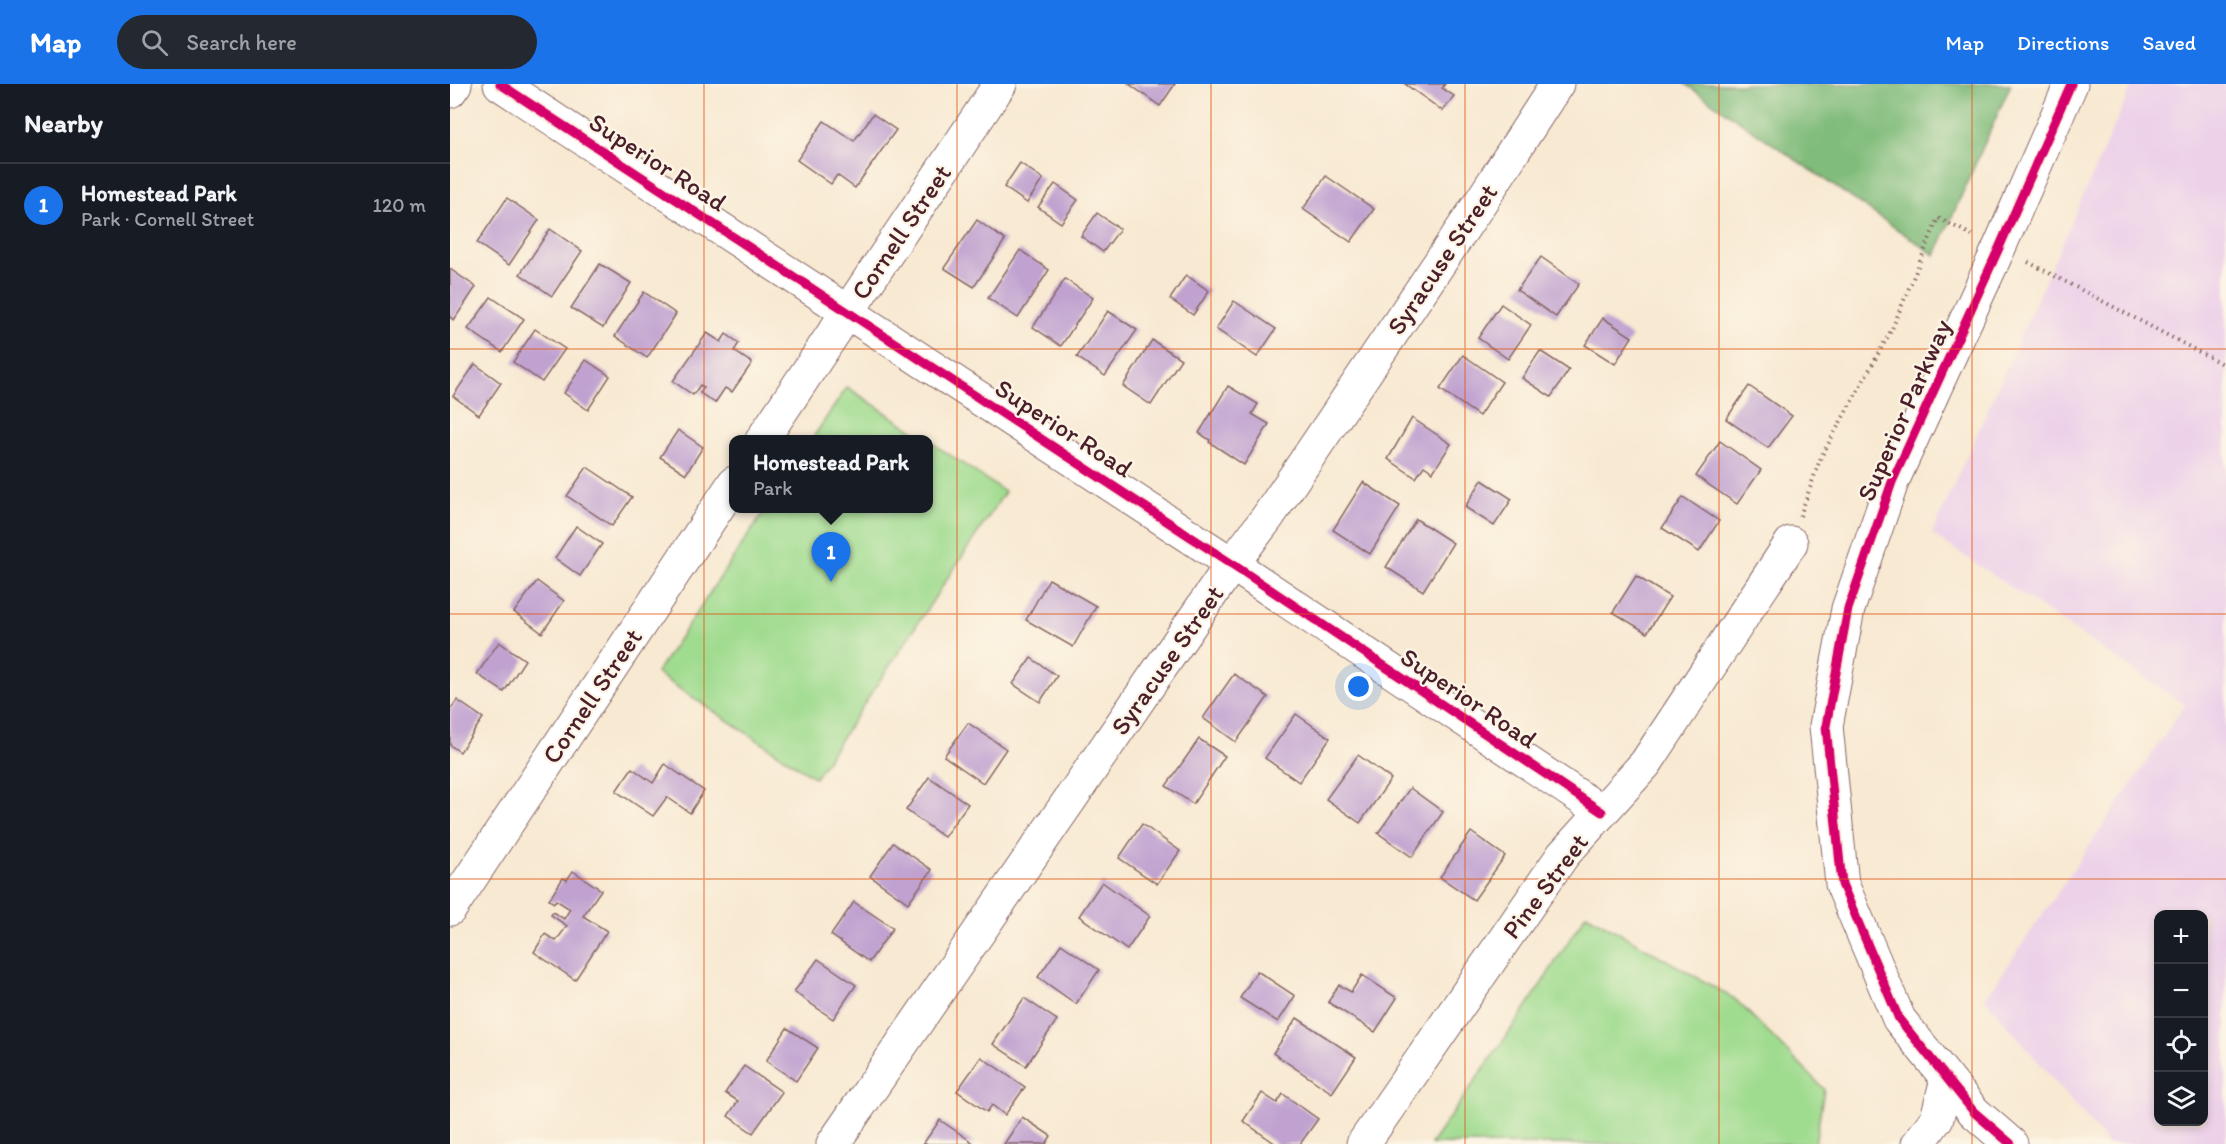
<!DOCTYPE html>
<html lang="en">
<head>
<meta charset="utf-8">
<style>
  :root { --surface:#171b24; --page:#242831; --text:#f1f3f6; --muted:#9ea1a6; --line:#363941; --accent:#1a73e8 }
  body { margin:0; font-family:Itim,sans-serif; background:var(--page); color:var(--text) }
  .controls { position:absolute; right:18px; bottom:18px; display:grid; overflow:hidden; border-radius:12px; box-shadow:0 3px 9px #0003 }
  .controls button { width:54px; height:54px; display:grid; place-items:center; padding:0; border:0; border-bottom:2px solid var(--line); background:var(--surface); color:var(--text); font:30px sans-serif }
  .you { position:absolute; left:909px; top:603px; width:21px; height:21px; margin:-15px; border:4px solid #fff; border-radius:50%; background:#1a73e8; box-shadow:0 0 0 9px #1a73e833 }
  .badge { display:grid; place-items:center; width:39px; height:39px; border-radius:50%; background:var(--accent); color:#fff; font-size:20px; font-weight:700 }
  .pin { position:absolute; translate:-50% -50px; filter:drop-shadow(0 2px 3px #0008) }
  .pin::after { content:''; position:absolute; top:32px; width:21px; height:18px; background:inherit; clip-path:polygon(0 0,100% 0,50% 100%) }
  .popup { position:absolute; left:279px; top:351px; width:204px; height:78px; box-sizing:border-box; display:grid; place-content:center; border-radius:12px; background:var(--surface); filter:drop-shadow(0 2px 4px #0005); font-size:20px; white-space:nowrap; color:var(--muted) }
  .popup b { font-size:22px; color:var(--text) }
  .popup::after { content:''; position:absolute; left:50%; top:100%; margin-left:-12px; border:12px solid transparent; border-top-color:var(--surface) }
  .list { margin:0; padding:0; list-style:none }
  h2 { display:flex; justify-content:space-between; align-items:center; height:78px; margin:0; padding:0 24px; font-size:26px }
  h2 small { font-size:20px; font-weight:400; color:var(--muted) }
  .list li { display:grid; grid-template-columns:39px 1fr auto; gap:18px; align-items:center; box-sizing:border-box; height:84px; padding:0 24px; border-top:2px solid var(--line) }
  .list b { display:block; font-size:22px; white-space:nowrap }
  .list p { margin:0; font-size:20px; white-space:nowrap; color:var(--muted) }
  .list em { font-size:20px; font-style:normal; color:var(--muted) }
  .icon { flex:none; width:33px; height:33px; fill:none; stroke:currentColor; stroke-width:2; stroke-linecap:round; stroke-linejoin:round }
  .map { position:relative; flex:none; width:1776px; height:1060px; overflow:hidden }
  header { display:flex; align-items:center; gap:36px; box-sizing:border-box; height:84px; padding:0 30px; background:var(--accent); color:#fff }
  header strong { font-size:28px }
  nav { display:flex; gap:33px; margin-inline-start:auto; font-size:21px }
  .search { width:420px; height:54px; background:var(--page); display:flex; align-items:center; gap:15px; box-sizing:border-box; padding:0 21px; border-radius:33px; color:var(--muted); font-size:22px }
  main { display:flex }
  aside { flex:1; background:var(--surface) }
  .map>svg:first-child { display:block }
</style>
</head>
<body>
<header>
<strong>Map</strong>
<div class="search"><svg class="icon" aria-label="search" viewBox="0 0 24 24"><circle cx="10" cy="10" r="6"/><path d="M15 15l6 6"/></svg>Search here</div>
<nav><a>Map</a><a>Directions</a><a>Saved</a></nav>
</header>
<main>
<aside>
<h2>Nearby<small></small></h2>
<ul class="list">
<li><span class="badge">1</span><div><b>Homestead Park</b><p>Park · Cornell Street</p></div><em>120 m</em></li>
</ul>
</aside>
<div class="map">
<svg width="1776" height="1060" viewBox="0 0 1776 1060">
  <rect width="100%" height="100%" fill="#fcf5e5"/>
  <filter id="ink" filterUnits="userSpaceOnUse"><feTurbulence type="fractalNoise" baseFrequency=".0167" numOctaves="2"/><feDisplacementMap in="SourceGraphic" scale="12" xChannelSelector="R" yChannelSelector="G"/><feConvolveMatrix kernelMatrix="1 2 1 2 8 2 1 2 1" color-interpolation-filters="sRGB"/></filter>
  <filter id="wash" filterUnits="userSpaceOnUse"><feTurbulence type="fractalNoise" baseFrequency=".008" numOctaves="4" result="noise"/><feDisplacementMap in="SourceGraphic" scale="24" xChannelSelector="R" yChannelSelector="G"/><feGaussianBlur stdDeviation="1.35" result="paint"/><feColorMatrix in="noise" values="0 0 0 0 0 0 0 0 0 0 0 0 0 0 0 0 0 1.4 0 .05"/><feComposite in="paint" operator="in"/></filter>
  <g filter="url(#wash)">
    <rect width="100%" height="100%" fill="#f8e9d2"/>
    <!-- built -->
    <path fill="#edd1e9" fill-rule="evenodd" d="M1683,0H1776V1060H1658L1535,915L1735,621L1482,450ZM1708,830H1754V1038H1708Z"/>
    <!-- green -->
    <g fill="#a0dc90" stroke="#757e5e" stroke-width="1.5">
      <polygon points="397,303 476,355 362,355"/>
      <polygon points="479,357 555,408 365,694 206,589 316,425 478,424"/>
      <polygon points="1136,830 1285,915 1374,1005 1365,1060 981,1060 1076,924"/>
    </g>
    <!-- forest -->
    <polygon fill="#80bc7a" stroke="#656e52" stroke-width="1.5" points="1235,0 1561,0 1485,171"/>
    <g id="blocks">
      <!-- building -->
      <g fill="#c0a1d0">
        <polygon points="679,0 725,0 710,22"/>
        <polygon points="955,0 995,0 992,4 1004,12 993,27"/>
        <polygon points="423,30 446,46 405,104 387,91 381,100 347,76 374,37 404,57"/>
        <polygon points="570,79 593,95 577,119 554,103"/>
        <polygon points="876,92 924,125 901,158 853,125"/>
        <polygon points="605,100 628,116 611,139 588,123"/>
        <polygon points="57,114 89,136 59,181 27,159"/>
        <polygon points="647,129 670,145 653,168 631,152"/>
        <polygon points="527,136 555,156 524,203 494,184"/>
        <polygon points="100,145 132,167 102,212 70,190"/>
        <polygon points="570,166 599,186 568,234 538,214"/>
        <polygon points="1091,173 1129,200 1106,233 1067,206"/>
        <polygon points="150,180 181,199 153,244 121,224"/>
        <polygon points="0,185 26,203 4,236 0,233"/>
        <polygon points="736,191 759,207 743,231 720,215"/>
        <polygon points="615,195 643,214 611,262 583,243"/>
        <polygon points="194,208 226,230 197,274 165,252"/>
        <polygon points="41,213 74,235 52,268 18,245"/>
        <polygon points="784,217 826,245 807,273 766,245"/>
        <polygon points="1051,220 1081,241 1058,275 1028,254"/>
        <polygon points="658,227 687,246 655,292 627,273"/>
        <polygon points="1153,234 1182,253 1165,280 1135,261"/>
        <polygon points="85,245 115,265 92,298 63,278"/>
        <polygon points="257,249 271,258 276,250 289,259 284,267 302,279 282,308 275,304 265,319 250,309 254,303 250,301 243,311 223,297"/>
        <polygon points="702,256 731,275 701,321 673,302"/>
        <polygon points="1090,267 1119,286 1101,313 1072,294"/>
        <polygon points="1013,271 1052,298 1029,332 990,305"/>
        <polygon points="136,276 160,292 138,326 114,309"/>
        <polygon points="25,280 51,299 29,331 3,312"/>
        <polygon points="778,302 808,320 802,330 819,340 794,381 759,358 760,356 749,349"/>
        <polygon points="1299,302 1342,332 1318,364 1276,335"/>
        <polygon points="962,334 1001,360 983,388 974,382 966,394 938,375"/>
        <polygon points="228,346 253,363 236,390 210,373"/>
        <polygon points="1270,357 1311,386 1287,420 1246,392"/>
        <polygon points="137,383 182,413 162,442 117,412"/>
        <polygon points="1032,396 1062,415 1044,442 1015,423"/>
        <polygon points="913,398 950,422 920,470 883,446"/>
        <polygon points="1233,413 1269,437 1249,468 1212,444"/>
        <polygon points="966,435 1003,459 973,507 936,483"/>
        <polygon points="126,442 152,460 130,492 105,474"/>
        <polygon points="1186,492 1220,513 1197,549 1163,528"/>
        <polygon points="599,495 646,522 623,563 576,536"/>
        <polygon points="87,497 114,517 92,549 64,528"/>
        <polygon points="49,558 75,576 54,608 27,590"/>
        <polygon points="581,574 607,592 590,618 563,600"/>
        <polygon points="784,590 818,613 786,658 753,634"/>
        <polygon points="7,616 33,634 10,668 0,661 0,626"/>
        <polygon points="846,630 880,654 849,698 815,674"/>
        <polygon points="518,639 556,665 533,699 494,672"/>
        <polygon points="749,655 775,672 743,720 716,702"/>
        <polygon points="908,671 941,695 910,739 876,715"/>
        <polygon points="215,680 254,707 240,729 217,713 203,732 166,707 182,684 203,699"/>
        <polygon points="479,693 518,720 494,753 456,726"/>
        <polygon points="960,704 993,728 962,773 928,749"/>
        <polygon points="692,740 730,767 707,800 669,774"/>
        <polygon points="1021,748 1055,772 1024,816 990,793"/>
        <polygon points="443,759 482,786 458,819 420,792"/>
        <polygon points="123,787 151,806 133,832 157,847 125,896 84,868 95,850 106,857 117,842 101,831 103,828 114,835 120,825 106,816 104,819 99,816 113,794 117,796"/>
        <polygon points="652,798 700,832 677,866 629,832"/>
        <polygon points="404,818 443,844 419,878 381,851"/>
        <polygon points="611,860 649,886 626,920 588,893"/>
        <polygon points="368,875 406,901 383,935 344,908"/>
        <polygon points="807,887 845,912 828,938 790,914"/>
        <polygon points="912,891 947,914 925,948 878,918 889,901 901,908"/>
        <polygon points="574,914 607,936 576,982 543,960"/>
        <polygon points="847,934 906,973 882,1009 823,969"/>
        <polygon points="337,944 368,964 346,997 316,977"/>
        <polygon points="531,973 575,1003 555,1031 542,1021 537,1028 507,1007"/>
        <polygon points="294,982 332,1008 303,1049 278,1032 288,1017 275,1009"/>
        <polygon points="812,1009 827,1019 833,1010 868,1035 850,1060 826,1060 793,1037"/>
        <polygon points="572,1033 601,1052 596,1060 554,1060"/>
        <polygon points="490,1036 525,1060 473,1060"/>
      </g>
    </g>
  </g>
  <g filter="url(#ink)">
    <use href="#blocks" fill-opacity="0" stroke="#876665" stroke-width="1.5"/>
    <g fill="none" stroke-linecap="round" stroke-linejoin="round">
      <!-- street casing -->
      <g stroke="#876665" stroke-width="35">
        <g id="street">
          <polyline points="50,0 782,480 1152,728"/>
          <polyline points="0,7 5,0"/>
          <polyline points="312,356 550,0"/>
          <polyline points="0,825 284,399"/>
          <polyline points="383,1060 782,480 817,434 1028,122 1107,0"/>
          <polyline points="913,1060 1113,771 1196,679 1341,459"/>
          <polyline points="1468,1060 1487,1034 1497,995"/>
        </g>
      </g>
      <!-- secondary casing -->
      <g stroke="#876665" stroke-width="35">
        <polyline id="secondary" points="1561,1060 1524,1028 1449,935 1392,800 1376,642 1398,525 1442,398 1549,164 1621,0"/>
      </g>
      <!-- path -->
      <g stroke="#876665" stroke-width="4" stroke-dasharray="1.5 4.5" stroke-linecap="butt">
        <polyline points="1578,178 1776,282"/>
        <polyline points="1350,432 1371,373 1442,245 1488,134 1522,151"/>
      </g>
      <!-- street -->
      <use href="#street" stroke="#fff" stroke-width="33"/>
      <!-- secondary -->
      <use href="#secondary" stroke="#fff" stroke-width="33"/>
      <!-- cycleway casing -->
      <g stroke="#fcf5e5" stroke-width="13">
        <g id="cycleway">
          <polyline points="50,0 782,480 1152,728"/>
          <polyline points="1561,1060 1524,1028 1449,935 1392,800 1376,642 1398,525 1442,398 1549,164 1621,0"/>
        </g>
      </g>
      <!-- cycleway -->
      <use href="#cycleway" stroke="#d6006c" stroke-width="9"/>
    </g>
  </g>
  <!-- grid -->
  <path fill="none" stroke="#e0560e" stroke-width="1.5" stroke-opacity="0.55" d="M254,0V1060M507,0V1060M761,0V1060M1015,0V1060M1269,0V1060M1522,0V1060M0,265H1776M0,530H1776M0,795H1776"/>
  <g text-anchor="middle" stroke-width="4.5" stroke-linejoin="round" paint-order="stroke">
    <!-- street labels -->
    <g font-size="26" fill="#4a1f2b" stroke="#fcf5e5">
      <text transform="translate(208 78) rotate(33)" y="9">Superior Road</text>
      <text transform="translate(451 148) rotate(-56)" y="9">Cornell Street</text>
      <text transform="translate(992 175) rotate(-56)" y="9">Syracuse Street</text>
      <text transform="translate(1454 326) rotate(-66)" y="9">Superior Parkway</text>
      <text transform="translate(614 344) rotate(33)" y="9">Superior Road</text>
      <text transform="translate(717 576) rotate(-55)" y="9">Syracuse Street</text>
      <text transform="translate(142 612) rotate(-56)" y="9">Cornell Street</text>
      <text transform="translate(1019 614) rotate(34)" y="9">Superior Road</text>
      <text transform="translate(1095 802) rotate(-53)" y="9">Pine Street</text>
    </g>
  </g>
</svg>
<div class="controls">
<button>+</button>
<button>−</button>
<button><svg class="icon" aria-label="locate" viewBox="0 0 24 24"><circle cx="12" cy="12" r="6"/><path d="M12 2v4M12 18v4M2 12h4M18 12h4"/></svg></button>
<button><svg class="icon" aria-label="layers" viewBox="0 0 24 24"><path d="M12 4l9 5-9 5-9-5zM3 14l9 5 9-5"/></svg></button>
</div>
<div class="you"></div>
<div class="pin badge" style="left:381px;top:498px">1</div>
<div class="popup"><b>Homestead Park</b>Park</div>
</div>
</main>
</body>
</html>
